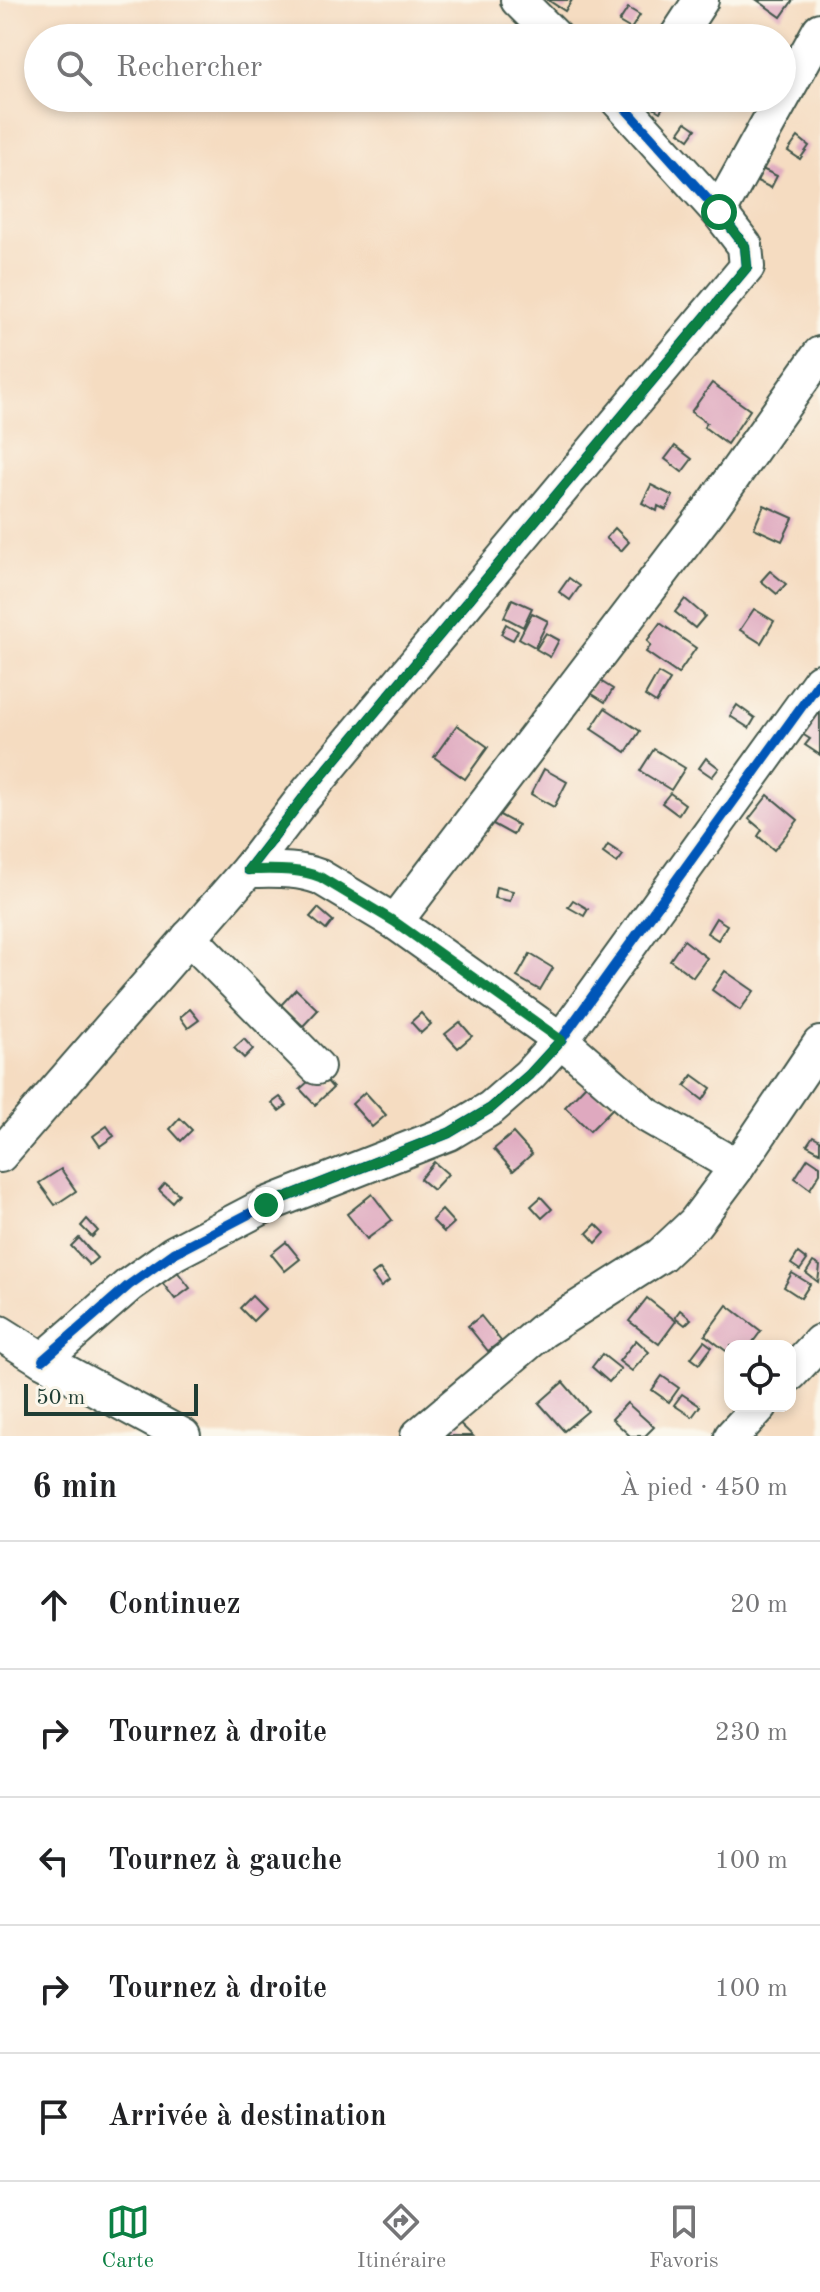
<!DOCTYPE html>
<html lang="fr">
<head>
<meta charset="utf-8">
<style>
  :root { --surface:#fff; --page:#f6f6f6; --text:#202124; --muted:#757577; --line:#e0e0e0; --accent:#0b8043 }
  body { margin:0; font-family:"Old Standard TT",serif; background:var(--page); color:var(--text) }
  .controls { position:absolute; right:24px; bottom:24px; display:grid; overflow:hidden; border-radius:16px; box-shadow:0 4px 12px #0003 }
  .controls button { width:72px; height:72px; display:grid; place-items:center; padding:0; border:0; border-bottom:2px solid var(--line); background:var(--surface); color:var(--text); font:40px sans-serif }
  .scale { position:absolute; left:24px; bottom:20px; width:174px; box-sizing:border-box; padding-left:8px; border:4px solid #1f3d34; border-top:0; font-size:22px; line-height:28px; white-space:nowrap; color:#1f3d34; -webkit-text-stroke:6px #fbf7ec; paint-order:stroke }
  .stop { position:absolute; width:24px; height:24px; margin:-18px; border:6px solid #0b8043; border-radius:50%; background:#fff }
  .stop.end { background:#0b8043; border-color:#fff; box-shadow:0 2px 8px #0008 }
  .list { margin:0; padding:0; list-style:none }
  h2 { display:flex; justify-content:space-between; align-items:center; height:104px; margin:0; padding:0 32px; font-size:34px }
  h2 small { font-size:26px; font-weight:400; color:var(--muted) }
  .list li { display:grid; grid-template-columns:52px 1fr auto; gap:24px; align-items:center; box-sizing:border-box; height:128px; padding:0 32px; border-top:2px solid var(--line) }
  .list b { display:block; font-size:30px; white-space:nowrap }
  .list em { font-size:26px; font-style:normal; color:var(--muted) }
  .icon { flex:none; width:44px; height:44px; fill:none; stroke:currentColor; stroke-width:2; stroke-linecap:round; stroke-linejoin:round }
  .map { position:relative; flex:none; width:820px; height:1436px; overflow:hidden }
  .search { position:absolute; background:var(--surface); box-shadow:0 4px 12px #0003; left:24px; right:24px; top:24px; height:88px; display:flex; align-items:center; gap:20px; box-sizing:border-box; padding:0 28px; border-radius:44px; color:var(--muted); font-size:30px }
  .sheet { height:744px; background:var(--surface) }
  nav { display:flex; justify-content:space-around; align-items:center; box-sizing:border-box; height:112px; border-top:2px solid var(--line); background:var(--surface); font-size:22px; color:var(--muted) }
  nav a { display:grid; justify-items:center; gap:4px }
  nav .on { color:var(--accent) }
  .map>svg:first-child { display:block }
</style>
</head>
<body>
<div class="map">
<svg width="820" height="1436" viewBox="0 0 820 1436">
  <rect width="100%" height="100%" fill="#fbf7ec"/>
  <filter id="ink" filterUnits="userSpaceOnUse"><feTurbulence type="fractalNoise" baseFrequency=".0125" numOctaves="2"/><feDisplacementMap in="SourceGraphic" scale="16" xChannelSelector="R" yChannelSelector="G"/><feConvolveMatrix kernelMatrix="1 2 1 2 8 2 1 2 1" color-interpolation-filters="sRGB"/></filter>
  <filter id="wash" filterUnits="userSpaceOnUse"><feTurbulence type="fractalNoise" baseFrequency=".006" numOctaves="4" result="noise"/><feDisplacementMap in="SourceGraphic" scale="32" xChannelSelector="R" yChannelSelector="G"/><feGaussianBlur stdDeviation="1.8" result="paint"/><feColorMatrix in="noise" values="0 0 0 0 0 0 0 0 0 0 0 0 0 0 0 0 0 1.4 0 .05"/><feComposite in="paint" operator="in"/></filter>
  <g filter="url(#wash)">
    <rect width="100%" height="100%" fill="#f5dcc1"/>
    <g id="blocks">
      <!-- building -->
      <g fill="#dfa9bf">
        <polygon points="548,0 572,0 565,11"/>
        <polygon points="757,0 793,0 781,17"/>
        <polygon points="628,8 640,15 631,29 619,22"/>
        <polygon points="652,98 667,101 660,112 648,105"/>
        <polygon points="686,122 696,129 689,139 679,132"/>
        <polygon points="798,137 809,146 800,159 788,151"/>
        <polygon points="762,169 777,176 771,188 757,181"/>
        <polygon points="712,383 750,410 727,444 704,427 707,423 691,412"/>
        <polygon points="675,446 692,459 682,472 665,459"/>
        <polygon points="651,485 673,496 666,510 658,506 657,511 642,503"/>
        <polygon points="764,505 793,518 782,541 754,528"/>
        <polygon points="615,528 629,542 621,551 606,538"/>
        <polygon points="770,571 786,584 777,594 761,581"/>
        <polygon points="569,578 580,586 570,600 559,592"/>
        <polygon points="512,599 532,608 523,627 504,617"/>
        <polygon points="685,599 705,616 695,628 675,612"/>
        <polygon points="754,609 774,621 761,643 740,630"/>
        <polygon points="532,613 548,621 535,647 519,638"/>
        <polygon points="660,623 696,648 678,674 646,652 651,645 647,641"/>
        <polygon points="506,624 518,631 513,640 501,634"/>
        <polygon points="546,633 559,640 550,657 536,649"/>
        <polygon points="658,673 670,680 656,703 645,696"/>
        <polygon points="597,679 613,689 605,702 589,692"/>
        <polygon points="820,698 820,755 805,745 810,739 799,732"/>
        <polygon points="737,705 755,718 749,728 730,716"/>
        <polygon points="605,708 640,731 626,752 591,729"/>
        <polygon points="457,725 488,747 465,779 434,757"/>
        <polygon points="654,749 685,768 671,790 640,771"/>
        <polygon points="706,758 719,768 712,777 699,768"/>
        <polygon points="544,769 567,782 554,807 531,794"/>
        <polygon points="670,793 685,804 678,815 662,803"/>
        <polygon points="768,795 798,820 774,850 758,836 762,830 749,819"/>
        <polygon points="498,814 518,825 513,835 493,824"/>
        <polygon points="608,845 623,855 617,863 603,853"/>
        <polygon points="496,887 513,891 510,901 494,898"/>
        <polygon points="573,900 588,909 584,916 568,907"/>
        <polygon points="318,908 333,921 326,930 310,917"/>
        <polygon points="716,918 727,925 718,940 707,933"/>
        <polygon points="684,940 707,958 693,977 670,960"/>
        <polygon points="530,954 553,968 540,990 517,977"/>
        <polygon points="725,971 754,991 740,1010 712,990"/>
        <polygon points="296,989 318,1010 303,1026 281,1005"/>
        <polygon points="190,1009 199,1020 188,1028 180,1017"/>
        <polygon points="421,1013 431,1024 421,1033 411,1022"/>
        <polygon points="460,1022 472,1036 458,1048 445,1034"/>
        <polygon points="244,1039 253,1049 244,1058 234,1048"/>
        <polygon points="319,1072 333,1088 315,1105 300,1089"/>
        <polygon points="693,1075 711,1088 703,1100 685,1086"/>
        <polygon points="587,1084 613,1108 590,1131 565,1107"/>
        <polygon points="365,1092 386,1115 372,1127 352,1104"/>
        <polygon points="280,1097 287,1105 279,1111 272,1103"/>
        <polygon points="180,1118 192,1130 181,1141 170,1129"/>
        <polygon points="107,1126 114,1136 100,1146 93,1136"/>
        <polygon points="513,1133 532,1154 513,1171 494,1149"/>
        <polygon points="813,1136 820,1140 820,1152 807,1145"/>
        <polygon points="808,1158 820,1166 820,1173 810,1189 795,1178"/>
        <polygon points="434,1162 448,1174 433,1190 420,1179"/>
        <polygon points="61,1169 76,1191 55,1205 39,1183"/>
        <polygon points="165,1183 179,1194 172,1202 159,1190"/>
        <polygon points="372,1194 392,1220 367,1239 347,1214"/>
        <polygon points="541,1197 552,1209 542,1218 531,1206"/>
        <polygon points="442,1210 454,1223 444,1232 432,1220"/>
        <polygon points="87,1219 98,1231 92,1237 81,1226"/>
        <polygon points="596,1224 605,1233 596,1243 587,1233"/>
        <polygon points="79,1238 97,1258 89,1265 71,1246"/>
        <polygon points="286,1242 300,1259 285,1271 271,1254"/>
        <polygon points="798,1253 807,1260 800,1270 791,1264"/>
        <polygon points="813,1262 820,1266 818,1282 806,1273"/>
        <polygon points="380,1269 389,1281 381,1287 372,1275"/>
        <polygon points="176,1270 190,1288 175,1299 161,1281"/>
        <polygon points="792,1273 810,1284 801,1298 784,1287"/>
        <polygon points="252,1296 265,1309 253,1321 240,1308"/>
        <polygon points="647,1298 676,1321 659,1344 629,1321"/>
        <polygon points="727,1305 761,1331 750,1346 730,1346 730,1354 705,1335"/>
        <polygon points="680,1310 691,1319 685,1325 675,1317"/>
        <polygon points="481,1316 501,1341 488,1351 468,1326"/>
        <polygon points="636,1340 649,1352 632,1371 619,1361"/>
        <polygon points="704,1341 712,1347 699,1364 691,1358"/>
        <polygon points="602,1354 621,1369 609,1382 592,1367"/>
        <polygon points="662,1376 679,1388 669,1402 652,1390"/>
        <polygon points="563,1382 588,1411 564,1431 539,1403"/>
        <polygon points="682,1394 700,1406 692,1417 674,1405"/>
        <polygon points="627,1403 654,1427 645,1436 630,1436 612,1419"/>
        <polygon points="449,1413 473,1436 440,1436"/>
      </g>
    </g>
  </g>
  <g filter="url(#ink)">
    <use href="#blocks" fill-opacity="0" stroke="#3f5549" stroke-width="2"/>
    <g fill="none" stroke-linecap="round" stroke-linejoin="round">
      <!-- minor casing -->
      <g stroke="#3f5549" stroke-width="38">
        <g id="minor">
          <polyline points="518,0 556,38"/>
          <polyline points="676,38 701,0"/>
          <polyline points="719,212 820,30"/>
          <polyline points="248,870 304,797 747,267 745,246 719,212 616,98"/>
          <polyline points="395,922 713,505 820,354"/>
          <polyline points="189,937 317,1067"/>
          <path d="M0,1155L248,870C273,870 297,868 320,877L395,922L561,1040L647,1115L737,1167"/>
          <polyline points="0,1333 43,1360 183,1436"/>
          <polyline points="43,1360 129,1285 174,1253 266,1205 449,1133 491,1108 529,1075 561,1040 820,681"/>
          <polyline points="790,1374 820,1342"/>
          <polyline points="418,1436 542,1331 661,1255 695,1223 737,1167 820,1044"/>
          <polyline points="732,1436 760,1406"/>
        </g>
      </g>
      <!-- minor -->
      <use href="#minor" stroke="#fff" stroke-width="34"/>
      <!-- cycleway casing -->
      <g stroke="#fbf7ec" stroke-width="15">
        <g id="cycleway">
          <polyline points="248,870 304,797 747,267 745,246 719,212 616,98"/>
          <polyline points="43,1360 129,1285 174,1253 266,1205 449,1133 491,1108 529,1075 561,1040 820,681"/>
        </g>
      </g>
      <!-- cycleway -->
      <use href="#cycleway" stroke="#0057b8" stroke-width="10"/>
    </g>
  </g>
  <g fill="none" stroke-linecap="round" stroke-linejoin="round" filter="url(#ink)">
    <!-- route -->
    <path stroke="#0b8043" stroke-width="10" d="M266,1205L449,1133L491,1108L529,1075L561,1040L395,922L320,877C297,868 273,870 248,870L304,797L747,267L745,246L719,212"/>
  </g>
</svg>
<div class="controls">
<button><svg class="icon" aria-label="locate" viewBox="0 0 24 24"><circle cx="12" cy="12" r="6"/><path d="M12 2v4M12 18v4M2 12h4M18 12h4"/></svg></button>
</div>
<div class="scale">50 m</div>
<div class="stop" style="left:719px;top:212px"></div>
<div class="stop end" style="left:266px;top:1205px"></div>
<div class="search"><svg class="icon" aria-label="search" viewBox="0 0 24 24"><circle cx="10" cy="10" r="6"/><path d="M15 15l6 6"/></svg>Rechercher</div>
</div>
<section class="sheet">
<h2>6 min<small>À pied · 450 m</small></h2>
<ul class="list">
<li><svg class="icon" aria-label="ahead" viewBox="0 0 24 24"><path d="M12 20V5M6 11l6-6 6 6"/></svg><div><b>Continuez</b></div><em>20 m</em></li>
<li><svg class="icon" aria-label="right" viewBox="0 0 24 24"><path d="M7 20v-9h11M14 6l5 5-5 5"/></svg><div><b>Tournez à droite</b></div><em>230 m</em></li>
<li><svg class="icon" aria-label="left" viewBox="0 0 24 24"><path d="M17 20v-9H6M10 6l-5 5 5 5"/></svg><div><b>Tournez à gauche</b></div><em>100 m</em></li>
<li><svg class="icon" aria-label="right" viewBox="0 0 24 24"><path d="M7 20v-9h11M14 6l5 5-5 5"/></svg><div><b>Tournez à droite</b></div><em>100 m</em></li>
<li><svg class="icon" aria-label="arrive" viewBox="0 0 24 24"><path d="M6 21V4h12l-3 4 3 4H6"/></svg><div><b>Arrivée à destination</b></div></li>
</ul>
</section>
<nav>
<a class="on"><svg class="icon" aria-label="map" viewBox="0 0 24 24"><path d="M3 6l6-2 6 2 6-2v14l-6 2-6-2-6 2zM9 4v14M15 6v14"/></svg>Carte</a>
<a><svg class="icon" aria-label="directions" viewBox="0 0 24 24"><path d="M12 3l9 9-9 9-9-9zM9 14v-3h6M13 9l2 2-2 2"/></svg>Itinéraire</a>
<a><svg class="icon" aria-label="saved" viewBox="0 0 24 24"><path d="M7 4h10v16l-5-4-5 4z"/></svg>Favoris</a>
</nav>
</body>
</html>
